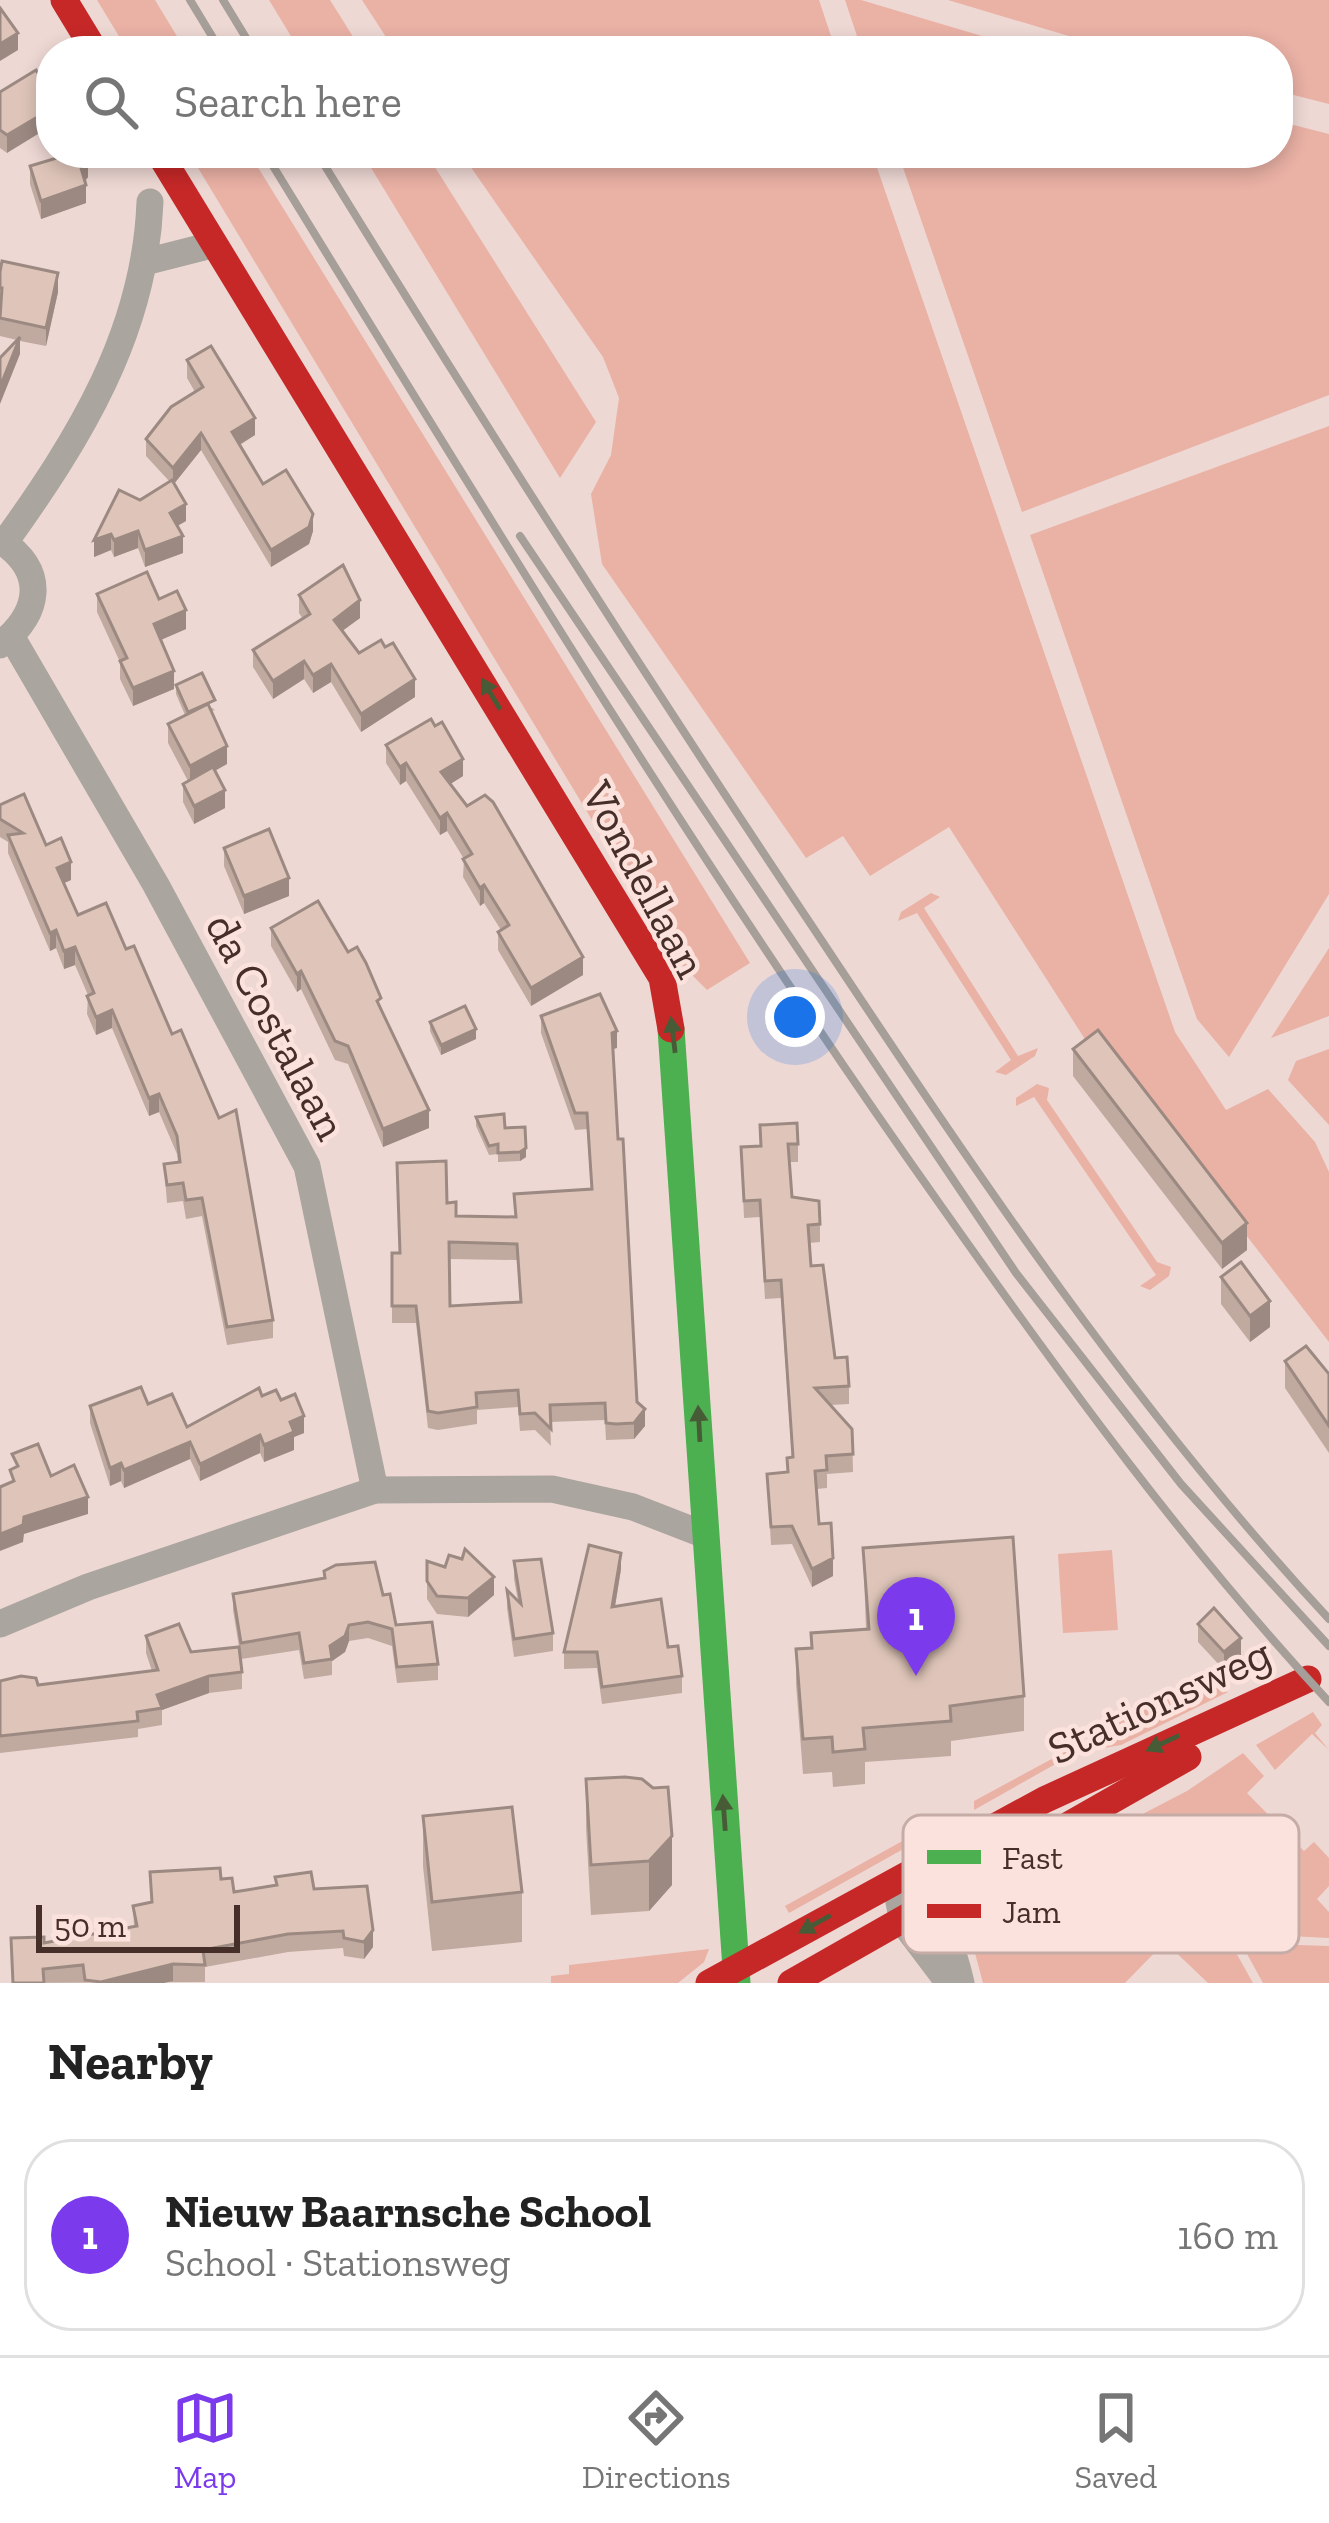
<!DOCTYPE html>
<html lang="en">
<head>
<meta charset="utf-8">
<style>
  :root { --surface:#fff; --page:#f2f2f2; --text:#222; --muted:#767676; --line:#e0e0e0; --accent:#7c3aed }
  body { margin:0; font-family:"Zilla Slab",serif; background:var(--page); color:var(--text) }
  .scale { position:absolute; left:36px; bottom:30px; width:204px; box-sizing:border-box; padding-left:12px; border:6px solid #462e29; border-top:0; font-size:33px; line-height:42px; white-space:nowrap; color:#462e29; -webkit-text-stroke:9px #fce2dc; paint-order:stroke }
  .you { position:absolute; left:795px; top:1017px; width:42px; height:42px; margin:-30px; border:9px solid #fff; border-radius:50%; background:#1a73e8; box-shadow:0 0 0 18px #1a73e833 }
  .badge { display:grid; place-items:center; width:78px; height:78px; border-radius:50%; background:var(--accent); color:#fff; font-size:39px; font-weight:700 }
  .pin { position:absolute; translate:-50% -99px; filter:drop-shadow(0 3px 6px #0008) }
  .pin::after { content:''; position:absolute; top:63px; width:42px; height:36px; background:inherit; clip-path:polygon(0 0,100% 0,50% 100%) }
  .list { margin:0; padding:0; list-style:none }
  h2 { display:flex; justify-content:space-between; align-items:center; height:156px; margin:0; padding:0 48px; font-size:51px }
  h2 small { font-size:39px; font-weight:400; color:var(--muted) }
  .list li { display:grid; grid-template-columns:78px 1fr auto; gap:36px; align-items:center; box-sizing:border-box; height:192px; margin:0 24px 24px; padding:0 24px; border:3px solid var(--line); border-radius:48px }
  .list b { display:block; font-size:45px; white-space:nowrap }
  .list p { margin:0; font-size:39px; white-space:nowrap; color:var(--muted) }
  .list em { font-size:39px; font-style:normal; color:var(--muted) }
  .icon { flex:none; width:66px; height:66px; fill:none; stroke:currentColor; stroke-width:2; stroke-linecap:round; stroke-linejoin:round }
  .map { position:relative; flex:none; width:1329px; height:1983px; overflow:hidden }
  .search { position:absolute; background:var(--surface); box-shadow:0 6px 18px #0003; left:36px; right:36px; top:36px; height:132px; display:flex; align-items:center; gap:30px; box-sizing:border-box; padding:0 42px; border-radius:48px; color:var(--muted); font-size:45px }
  .sheet { height:372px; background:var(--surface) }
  nav { display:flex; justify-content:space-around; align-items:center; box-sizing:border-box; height:168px; border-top:3px solid var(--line); background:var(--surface); font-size:33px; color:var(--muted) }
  nav a { display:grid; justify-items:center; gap:6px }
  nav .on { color:var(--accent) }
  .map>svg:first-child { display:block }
</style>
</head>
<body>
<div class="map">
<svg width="1329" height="1983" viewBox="0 0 1329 1983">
  <rect width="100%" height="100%" fill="#eed8d4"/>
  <!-- green -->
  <g fill="#eab1a5">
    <polygon points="97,0 155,0 186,51 128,51"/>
    <polygon points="269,0 330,0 362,51 300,51"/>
    <polygon points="362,0 819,0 836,51 395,51"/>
    <polygon points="845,0 861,0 1032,51 862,51"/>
    <polygon points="948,0 1329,0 1329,104 1278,91 1278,51 1119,51"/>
    <polygon points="1278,121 1329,134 1329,395 1022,512 898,153 1278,153"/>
    <polygon points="189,153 249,153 750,963 707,990 676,959"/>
    <polygon points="362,153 426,153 596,422 560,478"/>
    <polygon points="461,153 872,153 1175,1032 1226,1110 1268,1089 1315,1142 1329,1172 1329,1342 1105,1053 1097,1058 949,827 870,876 843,836 806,858 602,564 591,494 611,455 619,398 603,357"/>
    <polygon points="1329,426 1329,894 1229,1057 1197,1019 1030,535"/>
    <polygon points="931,893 940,897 924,908 1018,1056 1038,1048 1035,1056 1006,1075 995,1072 1011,1060 917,913 898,921 901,912"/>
    <polygon points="1329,948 1329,1016 1271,1038"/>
    <polygon points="1329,1049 1329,1125 1288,1080 1296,1061"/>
    <polygon points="1037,1084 1049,1088 1047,1100 1157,1262 1171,1267 1169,1276 1150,1290 1140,1286 1156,1275 1034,1097 1016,1106 1016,1098"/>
    <polygon points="1112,1550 1118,1630 1063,1633 1058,1554"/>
    <polygon points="1198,1680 1228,1692 1121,1745 1075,1753 974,1810 974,1801"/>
    <polygon points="1313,1712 1322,1725 1315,1733 1329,1750 1312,1734 1275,1770 1256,1745"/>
    <polygon points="1243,1753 1264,1776 1247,1793 1304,1851 1314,1842 1329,1858 1329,1886 1317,1899 1329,1912 1329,1938 1196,1931 1089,1908 1029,1910 1011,1887 1105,1839 1104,1834 1187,1791"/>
    <polygon points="944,1818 948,1824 789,1913 785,1906"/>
    <polygon points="1011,1901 1027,1918 1088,1916 1230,1942 1253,1983 1208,1983 1165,1942 1125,1983 983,1983 968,1927"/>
    <polygon points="1241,1943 1329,1946 1329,1983 1263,1983"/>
    <polygon points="709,1949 704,1962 678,1983 551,1983 551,1976 569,1974 569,1965"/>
  </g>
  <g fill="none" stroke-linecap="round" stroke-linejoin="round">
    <!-- street -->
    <g stroke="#aaa59e" stroke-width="27">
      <polyline points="145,262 212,245"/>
      <path d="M0,540C48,572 40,613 0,645"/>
      <path d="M5,542C79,439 145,333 150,202"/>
      <polyline points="11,636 156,885 307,1166 375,1490"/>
      <polyline points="0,1624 88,1587 375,1490 552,1489 633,1507 705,1535"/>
      <path d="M917,1897C943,1918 954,1952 961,1983"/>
      <polyline points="899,1902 903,1922 949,1983"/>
    </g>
    <!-- fast -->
    <polyline stroke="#4caf50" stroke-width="27" points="671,1029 737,1983"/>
    <!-- jam -->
    <g stroke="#c62828" stroke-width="27">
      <polyline points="64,0 95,51"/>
      <polyline points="159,153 662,978 671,1029"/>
      <polyline points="709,1983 1044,1800 1308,1679"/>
      <polyline points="791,1983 1188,1757"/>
    </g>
    <!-- rail -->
    <g stroke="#a69e98" stroke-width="8">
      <polyline points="190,0 221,51"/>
      <polyline points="223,0 254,51"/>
      <path d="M265,153C483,508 698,863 939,1203C1061,1376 1185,1547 1329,1702"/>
      <path d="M317,153C480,418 647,679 820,938C978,1176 1134,1409 1329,1619"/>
      <polyline points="520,536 1016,1273 1181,1484 1329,1646"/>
    </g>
  </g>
  <!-- wall -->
  <g fill="#c0a99f" fill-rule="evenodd">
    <polygon points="36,70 7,153 0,148 0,92"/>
    <polygon points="30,166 88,177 85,181 86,203 41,219 30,184"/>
    <polygon points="0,272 58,292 46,346 20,341 20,354 17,340 0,336"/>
    <polygon points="187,360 255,435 240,445 263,484 313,531 309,544 271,567 201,450 174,484 186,521 177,526 183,553 145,567 138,548 114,557 111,550 94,557 140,500 170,482 146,456 146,439 195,392 187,378"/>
    <polygon points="97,594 159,599 186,629 160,640 174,689 133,706 120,679 120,662 97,612"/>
    <polygon points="299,595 360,618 342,631 359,653 415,697 361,732 331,682 313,693 304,679 273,699 253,667 253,650 303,619 299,613"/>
    <polygon points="176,685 215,710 211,711 227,764 215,771 225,808 194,824 183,802 183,784 188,781 168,743 168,724 185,715 176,694"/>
    <polygon points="386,745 463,776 450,784 583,975 531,1006 498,950 498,932 501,930 484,903 480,906 463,877 464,859 447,831 440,835 406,781 400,785 386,763"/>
    <polygon points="0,805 46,845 71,880 64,883 78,915 273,1320 273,1338 227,1345 202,1216 186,1219 183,1201 167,1203 164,1164 178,1162 177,1154 159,1112 149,1116 112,1028 96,1035 87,1014 88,995 75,965 64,969 56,948 50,951 8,853 8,842 0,837"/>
    <polygon points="224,848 289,896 244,914 224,866"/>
    <polygon points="271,928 348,952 381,1010 429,1128 383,1147 348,1064 335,1060 301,989 297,992 271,946"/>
    <path d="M541,1016L617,1048L613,1049L618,1139L637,1402L645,1426L634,1439L606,1440L605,1420L550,1422L551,1446L535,1430L520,1431L518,1407L477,1410V1424L438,1430L428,1428L416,1323H392V1253H399L447,1203L456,1216L515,1217L514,1194L591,1189L587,1129L575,1130L541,1033ZM449,1259L517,1260L520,1302L450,1306Z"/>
    <polygon points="430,1022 476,1039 441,1055 430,1031"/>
    <polygon points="1073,1049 1247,1250 1222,1269 1073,1076"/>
    <polygon points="476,1117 526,1157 520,1161 498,1162 498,1154 489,1155 476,1126"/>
    <polygon points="760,1125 798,1144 798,1162 789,1162 792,1197 820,1224 820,1242 809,1243 811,1266 835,1358 849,1386 849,1404 830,1405 852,1429 853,1472 827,1474 827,1488 816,1489 819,1524 833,1576 812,1587 792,1544 771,1545 767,1474 787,1472 792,1457 781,1298 765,1299 760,1217 744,1218 741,1147 760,1146"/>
    <polygon points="1221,1277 1270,1327 1250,1342 1221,1304"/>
    <polygon points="1285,1361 1329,1374 1329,1453 1285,1388"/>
    <polygon points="262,1396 281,1400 304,1433 294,1437 294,1450 264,1462 260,1453 200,1481 190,1459 124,1488 121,1481 110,1486 90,1423 90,1406 148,1404 187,1427"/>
    <polygon points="863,1548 1024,1696 1024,1731 951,1741 951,1756 865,1762 865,1784 833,1787 832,1772 803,1774 796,1684 796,1649 811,1648 811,1633 866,1629"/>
    <polygon points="427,1561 494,1595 468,1617 437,1614 427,1599"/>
    <polygon points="514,1561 553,1633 553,1651 514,1657 507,1608 507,1590 518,1601 514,1579"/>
    <polygon points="621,1569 615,1607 668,1647 682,1676 682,1693 602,1704 597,1668 564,1669 564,1652"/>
    <polygon points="324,1571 383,1595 396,1625 438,1664 438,1680 397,1683 392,1646 368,1638 349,1641 345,1652 332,1661 332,1675 304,1679 299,1650 241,1659 233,1610 233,1594 324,1578"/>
    <polygon points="1198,1624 1241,1656 1224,1670 1198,1642"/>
    <polygon points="146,1636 242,1672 242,1689 209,1693 162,1710 162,1725 138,1729 138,1737 0,1753 0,1681 38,1685 152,1671 146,1653"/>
    <polygon points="586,1779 672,1885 649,1911 591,1915 586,1828"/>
    <polygon points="423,1816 522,1892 522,1942 432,1951 423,1866"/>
    <polygon points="150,1872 221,1879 234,1892 275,1886 275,1877 314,1889 373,1947 364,1959 344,1956 343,1948 288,1952 205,1967 205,1982 13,1983 44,1943 134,1927 133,1906 151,1902"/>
  </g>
  <!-- shaded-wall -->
  <g fill="#9c8a82">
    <polygon points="18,33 18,50 0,61 0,44"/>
    <polygon points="51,109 51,126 7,153 7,135"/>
    <polygon points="88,159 88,177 81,186 81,168"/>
    <polygon points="86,185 86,203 41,219 41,201"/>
    <polygon points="58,273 58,292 46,346 46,328"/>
    <polygon points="20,337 20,354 0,404 0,387"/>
    <polygon points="255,418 255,435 232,449 232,432"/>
    <polygon points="201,433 201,450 173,485 173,468"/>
    <polygon points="186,504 186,521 170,530 170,513"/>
    <polygon points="313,514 313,531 309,544 271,567 271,550"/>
    <polygon points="138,531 138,548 114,557 114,540"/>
    <polygon points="111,534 111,550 94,557 94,540"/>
    <polygon points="183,536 183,553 145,567 145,550"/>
    <polygon points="360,600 360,618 334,637 334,620"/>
    <polygon points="186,610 186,629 154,643 154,624"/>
    <polygon points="304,661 304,679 273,699 273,681"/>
    <polygon points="331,664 331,682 313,693 313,675"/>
    <polygon points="174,671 174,689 133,706 133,688"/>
    <polygon points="415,679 415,697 361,732 361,714"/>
    <polygon points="227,746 227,764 190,784 190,766"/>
    <polygon points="463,759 463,776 441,790 441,772"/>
    <polygon points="406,763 406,781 400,785 400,767"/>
    <polygon points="225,790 225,808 194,824 194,806"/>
    <polygon points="447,813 447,831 440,835 440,818"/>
    <polygon points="71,862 71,880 57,886 57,868"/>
    <polygon points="289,878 289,896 244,914 244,896"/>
    <polygon points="484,885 484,903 480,906 480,888"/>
    <polygon points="56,930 56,948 50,951 50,933"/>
    <polygon points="75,947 75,965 64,969 64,951"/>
    <polygon points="583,957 583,975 531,1006 531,988"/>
    <polygon points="301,971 301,989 297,992 297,974"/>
    <polygon points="112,1010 112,1028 96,1035 96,1017"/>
    <polygon points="476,1029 476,1039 441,1055 441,1045"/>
    <polygon points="617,1031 617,1048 612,1049 612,1033"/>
    <polygon points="159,1094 159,1112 149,1116 149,1098"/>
    <polygon points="429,1110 429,1128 383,1147 383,1129"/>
    <polygon points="526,1148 526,1157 520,1161 520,1152"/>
    <polygon points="1247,1223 1247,1250 1222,1269 1222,1243"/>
    <polygon points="1270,1301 1270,1327 1250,1342 1250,1316"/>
    <polygon points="645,1409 645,1426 634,1439 634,1423"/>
    <polygon points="304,1416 304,1433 294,1437 294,1450 264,1462 264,1445 290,1422"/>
    <polygon points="260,1435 260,1453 200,1481 200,1464"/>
    <polygon points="190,1442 190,1459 124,1488 124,1470"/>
    <polygon points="121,1463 121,1481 110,1486 110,1468"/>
    <polygon points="88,1497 88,1514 24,1534 23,1542 0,1551 0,1534 24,1517"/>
    <polygon points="621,1553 621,1569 612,1624 612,1607"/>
    <polygon points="833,1558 833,1576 812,1587 812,1569"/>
    <polygon points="494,1577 494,1595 468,1617 468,1598"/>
    <polygon points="349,1625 349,1641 345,1652 332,1661 330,1646"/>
    <polygon points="1241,1638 1241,1656 1224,1670 1224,1652"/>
    <polygon points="209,1676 209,1693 162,1710 157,1695"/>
    <polygon points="672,1836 672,1885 649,1911 649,1861"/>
    <polygon points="373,1930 373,1947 364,1959 364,1942"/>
    <polygon points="173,1964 173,1981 164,1983 101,1983"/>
  </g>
  <!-- building -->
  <g fill="#dfc5b9" stroke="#9c8a82" stroke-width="3" fill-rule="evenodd">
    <polygon points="0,8 18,33 0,44"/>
    <polygon points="36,70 51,94 51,109 7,135 0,130 0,92"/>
    <polygon points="70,154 88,159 81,168 86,185 41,201 30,166"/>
    <polygon points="2,261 58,273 46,328 0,318 2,288 0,288 0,272"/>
    <polygon points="20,337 0,387 0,358"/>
    <polygon points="211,346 255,418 232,432 263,484 286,470 313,514 309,527 271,550 201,433 173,468 146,439 171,407 203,387 187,360"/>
    <polygon points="172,480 186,504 170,513 183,536 145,550 138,531 114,540 111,534 94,540 119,490 140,500"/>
    <polygon points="343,565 360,600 334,620 359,653 381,640 385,647 393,643 415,679 361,714 331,664 313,675 304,661 273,681 253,650 310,614 299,595"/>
    <polygon points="147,572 159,599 177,591 186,610 154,624 174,671 133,688 120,661 127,658 97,594"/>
    <polygon points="202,673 215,700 188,712 176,685"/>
    <polygon points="208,704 227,746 190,766 168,724"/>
    <polygon points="431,719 435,726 442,722 463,759 441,772 467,806 485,795 493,802 583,957 531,988 498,932 509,925 484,885 480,888 463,859 472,854 447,813 440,818 406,763 400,767 386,745"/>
    <polygon points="213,767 225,790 194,806 183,784"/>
    <polygon points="24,794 46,845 61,838 71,862 57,868 78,915 106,903 126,949 134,946 172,1034 181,1030 219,1118 236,1110 273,1320 227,1327 202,1198 186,1200 183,1183 167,1185 164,1164 180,1162 177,1136 159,1094 149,1098 112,1010 96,1017 87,996 94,993 75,947 64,951 56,930 50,933 8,835 23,833 0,819 0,805"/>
    <polygon points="269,829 289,878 244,896 224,848"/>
    <polygon points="318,901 348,952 357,947 366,963 381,998 377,1001 429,1110 383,1129 348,1046 335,1041 301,971 297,974 271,928"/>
    <path d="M600,994L617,1031L612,1033L618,1139H623L637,1402L645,1409L634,1423L616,1424L606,1423L605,1403L550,1405L551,1429L535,1413L520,1414L518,1390L476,1393L477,1407L438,1413L428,1411L416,1306H392V1253H400L397,1163L446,1161L447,1203L456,1202V1216L516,1217L514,1194L592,1189L587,1113H575L541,1016ZM449,1242L517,1244L521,1302L450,1306Z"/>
    <polygon points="465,1006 476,1029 441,1045 430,1022"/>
    <polygon points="1098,1030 1247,1223 1222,1243 1073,1049"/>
    <polygon points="504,1114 505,1128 525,1127 526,1148 520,1152 498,1153 498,1144 489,1146 476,1117"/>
    <polygon points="797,1123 798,1144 788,1144 792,1197 819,1201 820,1224 808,1225 811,1266 823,1265 835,1358 847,1357 849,1386 815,1388 852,1429 853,1454 826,1456 827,1470 815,1471 819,1524 831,1523 833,1558 812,1569 792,1526 771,1527 767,1474 788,1472 787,1458 793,1457 781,1280 765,1281 760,1200 744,1201 741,1147 761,1146 760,1125"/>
    <polygon points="1241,1262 1270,1301 1250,1316 1221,1277"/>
    <polygon points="1306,1346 1329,1374 1329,1426 1285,1361"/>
    <polygon points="141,1387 148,1404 172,1394 187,1427 259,1388 262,1396 276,1390 281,1400 295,1394 304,1416 290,1422 294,1432 264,1445 260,1435 200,1464 190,1442 124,1470 121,1463 110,1468 90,1406"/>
    <polygon points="38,1444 51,1476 74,1465 88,1497 24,1517 23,1525 0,1534 0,1487 14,1481 10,1470 18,1466 12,1454"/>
    <polygon points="1013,1537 1024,1696 950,1706 951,1721 863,1728 865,1749 833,1752 832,1737 803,1739 796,1649 812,1648 811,1633 869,1629 863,1548"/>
    <polygon points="589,1545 621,1553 612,1607 661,1599 668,1647 678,1646 682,1676 602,1687 597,1652 564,1652"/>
    <polygon points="465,1549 494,1577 468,1598 437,1596 427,1581 427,1561 445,1567 449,1555 462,1559"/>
    <polygon points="541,1559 553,1633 514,1639 507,1590 521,1604 514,1561"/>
    <polygon points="375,1562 383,1595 390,1594 396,1625 432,1622 438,1664 397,1667 392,1629 368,1622 349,1625 345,1636 330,1646 332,1659 304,1663 299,1633 241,1643 233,1594 325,1578 324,1571 336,1565"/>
    <polygon points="1214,1608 1241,1638 1224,1652 1198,1624"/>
    <polygon points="179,1624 191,1652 239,1647 242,1672 209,1676 157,1695 162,1708 137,1712 138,1721 0,1736 0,1681 21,1676 36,1678 38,1685 158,1670 146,1636"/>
    <polygon points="625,1777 642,1779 653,1788 668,1787 672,1836 649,1861 591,1865 586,1779"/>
    <polygon points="512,1807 522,1892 432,1902 423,1816"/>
    <polygon points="220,1868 221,1879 232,1878 234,1892 277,1885 275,1877 311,1872 314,1889 367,1886 373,1930 364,1942 344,1938 343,1931 288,1934 203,1950 205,1965 173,1964 101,1982 85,1980 83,1965 43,1969 44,1983 13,1983 11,1938 44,1937 44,1943 137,1926 133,1906 152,1902 150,1872"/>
  </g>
  <!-- one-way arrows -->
  <defs><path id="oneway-solid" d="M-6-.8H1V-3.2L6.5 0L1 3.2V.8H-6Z" transform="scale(3)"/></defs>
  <g fill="#485b37">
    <use href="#oneway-solid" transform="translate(491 694) rotate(-121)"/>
    <use href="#oneway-solid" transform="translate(673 1035) rotate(-97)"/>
    <use href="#oneway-solid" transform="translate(699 1424) rotate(-93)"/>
    <use href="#oneway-solid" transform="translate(1163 1743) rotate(155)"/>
    <use href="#oneway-solid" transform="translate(724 1813) rotate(-94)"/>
    <use href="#oneway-solid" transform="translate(815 1924) rotate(151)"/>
  </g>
  <g text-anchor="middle" stroke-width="9" stroke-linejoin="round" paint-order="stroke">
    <!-- street labels -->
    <g font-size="45" fill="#462e29" stroke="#fce2dc">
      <text transform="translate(645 879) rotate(62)" y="16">Vondellaan</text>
      <text transform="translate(277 1026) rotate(62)" y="16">da Costalaan</text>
      <text transform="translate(1159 1700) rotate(-25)" y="16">Stationsweg</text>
    </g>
  </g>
  <!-- legend -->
  <rect x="903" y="1815" width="396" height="138" rx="18" fill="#fce2dc" stroke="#c5aca6" stroke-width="3"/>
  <rect x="927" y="1850" width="54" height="14" fill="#4caf50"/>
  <rect x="927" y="1904" width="54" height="14" fill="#c62828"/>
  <g font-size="33" fill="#462e29">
    <text x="1002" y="1869">Fast</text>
    <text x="1002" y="1923">Jam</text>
  </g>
</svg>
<div class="scale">50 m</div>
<div class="you"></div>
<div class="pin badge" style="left:916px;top:1676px">1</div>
<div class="search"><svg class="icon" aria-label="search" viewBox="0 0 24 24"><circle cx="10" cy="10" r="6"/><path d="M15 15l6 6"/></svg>Search here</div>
</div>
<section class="sheet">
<h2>Nearby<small></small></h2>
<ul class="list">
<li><span class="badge">1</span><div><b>Nieuw Baarnsche School</b><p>School · Stationsweg</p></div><em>160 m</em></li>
</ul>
</section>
<nav>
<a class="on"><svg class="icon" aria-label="map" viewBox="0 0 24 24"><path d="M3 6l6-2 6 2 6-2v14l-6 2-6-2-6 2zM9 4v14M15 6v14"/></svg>Map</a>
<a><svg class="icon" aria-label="directions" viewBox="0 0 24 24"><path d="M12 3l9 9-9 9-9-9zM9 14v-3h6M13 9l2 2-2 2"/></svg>Directions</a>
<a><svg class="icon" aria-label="saved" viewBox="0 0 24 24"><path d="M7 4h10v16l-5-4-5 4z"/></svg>Saved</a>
</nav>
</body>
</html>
